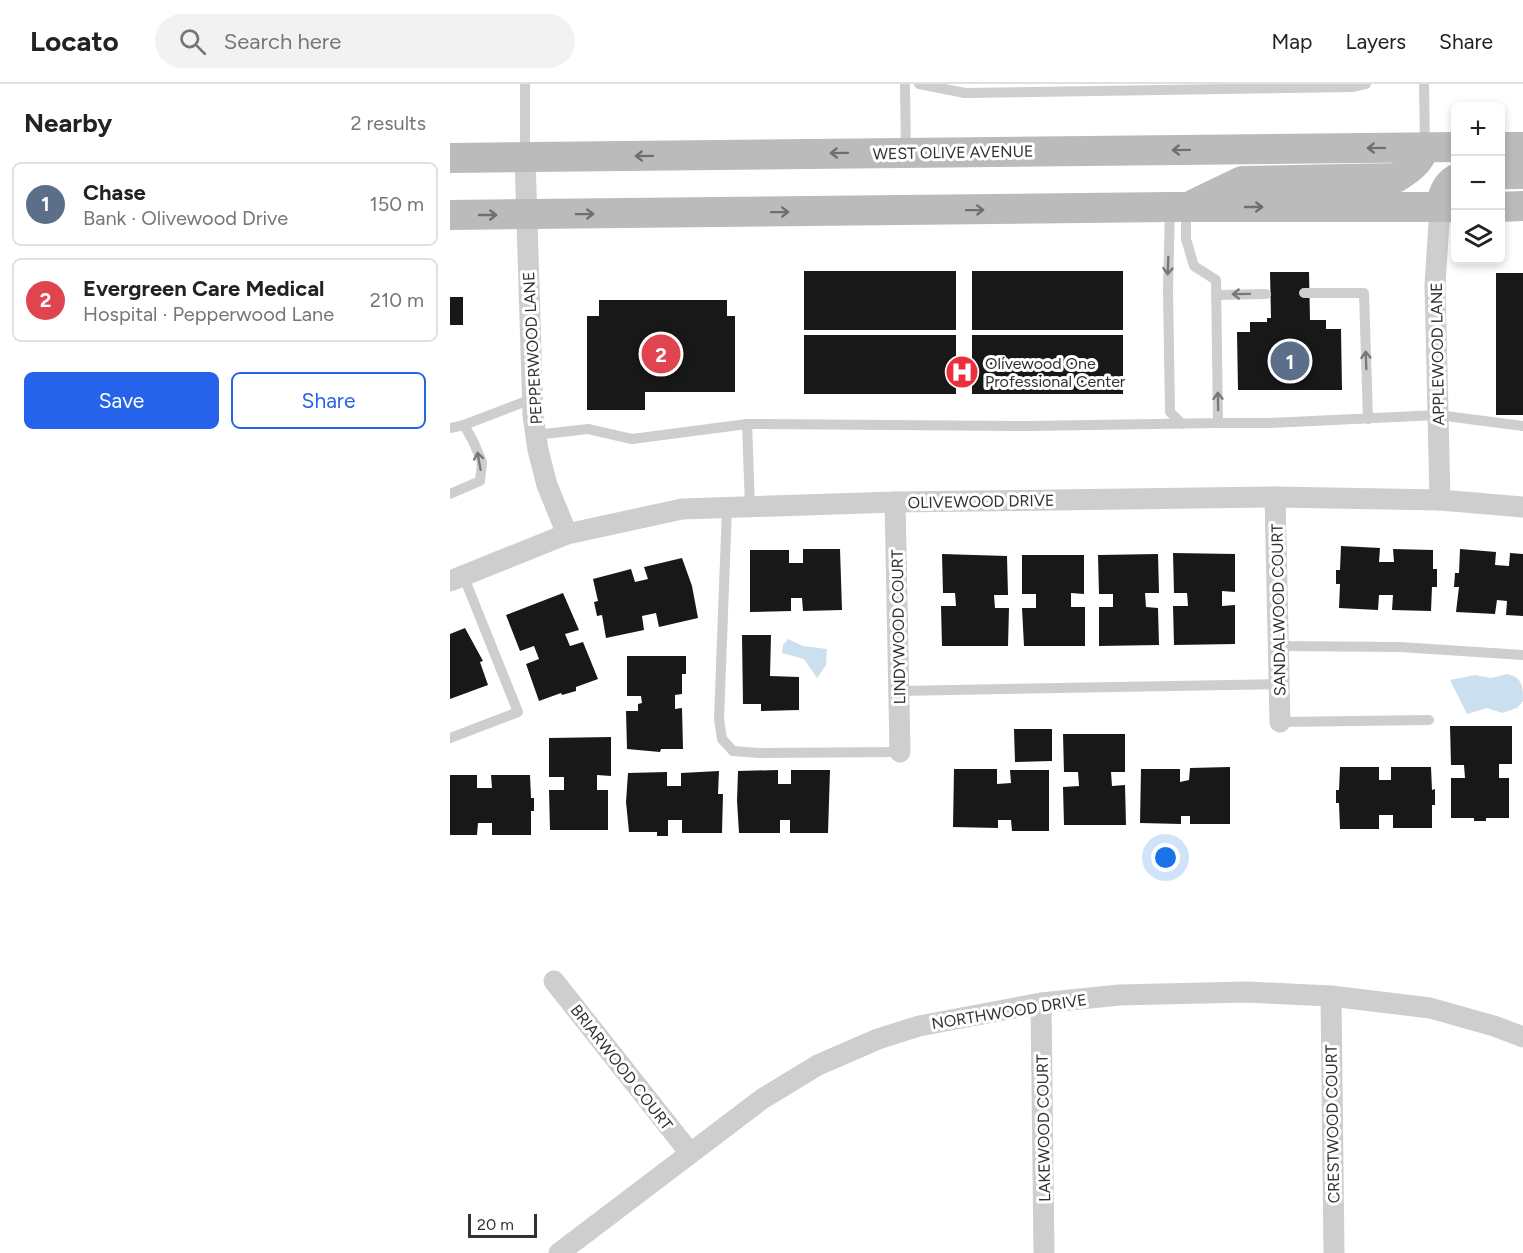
<!DOCTYPE html>
<html lang="en">
<head>
<meta charset="utf-8">
<style>
  :root { --surface:#fff; --page:#f2f2f2; --text:#222; --muted:#767676; --line:#e0e0e0; --accent:#2563eb }
  body { margin:0; font-family:Figtree,sans-serif; background:var(--page); color:var(--text) }
  .controls { position:absolute; right:18px; top:18px; display:grid; overflow:hidden; border-radius:9px; box-shadow:0 3px 9px #0003 }
  .controls button { width:54px; height:54px; display:grid; place-items:center; padding:0; border:0; border-bottom:2px solid var(--line); background:var(--surface); color:var(--text); font:30px sans-serif }
  .scale { position:absolute; left:18px; bottom:15px; width:69px; box-sizing:border-box; padding-left:6px; border:3px solid #313131; border-top:0; font-size:16px; line-height:21px; white-space:nowrap; color:#313131; -webkit-text-stroke:4px #fff; paint-order:stroke }
  .you { position:absolute; left:716px; top:774px; width:21px; height:21px; margin:-15px; border:4px solid #fff; border-radius:50%; background:#1a73e8; box-shadow:0 0 0 9px #1a73e833 }
  .badge { display:grid; place-items:center; width:39px; height:39px; border-radius:50%; background:var(--accent); color:#fff; font-size:20px; font-weight:700 }
  .pin { position:absolute; translate:-50% -50%; border:3px solid #fff; box-shadow:0 2px 6px #0006 }
  .list { margin:0; padding:0; list-style:none }
  h2 { display:flex; justify-content:space-between; align-items:center; height:78px; margin:0; padding:0 24px; font-size:26px }
  h2 small { font-size:20px; font-weight:400; color:var(--muted) }
  .list li { display:grid; grid-template-columns:39px 1fr auto; gap:18px; align-items:center; box-sizing:border-box; height:84px; margin:0 12px 12px; padding:0 12px; border:2px solid var(--line); border-radius:9px }
  .list b { display:block; font-size:22px; white-space:nowrap }
  .list p { margin:0; font-size:20px; white-space:nowrap; color:var(--muted) }
  .list em { font-size:20px; font-style:normal; color:var(--muted) }
  .actions { display:flex; gap:12px; padding:18px 24px }
  .actions a { flex:1; padding:14px 0; border:2px solid var(--accent); border-radius:9px; text-align:center; font-size:21px; color:var(--accent) }
  .actions .main { background:var(--accent); color:#fff }
  .icon { flex:none; width:33px; height:33px; fill:none; stroke:currentColor; stroke-width:2; stroke-linecap:round; stroke-linejoin:round }
  .map { position:relative; flex:none; width:1073px; height:1169px; overflow:hidden }
  header { display:flex; align-items:center; gap:36px; box-sizing:border-box; height:84px; padding:0 30px; background:var(--surface); border-bottom:2px solid var(--line) }
  header strong { font-size:28px }
  nav { display:flex; gap:33px; margin-inline-start:auto; font-size:21px }
  .search { width:420px; height:54px; background:var(--page); display:flex; align-items:center; gap:15px; box-sizing:border-box; padding:0 21px; border-radius:33px; color:var(--muted); font-size:22px }
  main { display:flex }
  aside { flex:1; background:var(--surface) }
  .map>svg:first-child { display:block }
</style>
</head>
<body>
<header>
<strong>Locato</strong>
<div class="search"><svg class="icon" aria-label="search" viewBox="0 0 24 24"><circle cx="10" cy="10" r="6"/><path d="M15 15l6 6"/></svg>Search here</div>
<nav><a>Map</a><a>Layers</a><a>Share</a></nav>
</header>
<main>
<aside>
<h2>Nearby<small>2 results</small></h2>
<ul class="list">
<li><span class="badge" style="background:#5c6f8a">1</span><div><b>Chase</b><p>Bank · Olivewood Drive</p></div><em>150 m</em></li>
<li><span class="badge" style="background:#e0444e">2</span><div><b>Evergreen Care Medical</b><p>Hospital · Pepperwood Lane</p></div><em>210 m</em></li>
</ul>
<div class="actions"><a class="main">Save</a><a>Share</a></div>
</aside>
<div class="map">
<svg width="1073" height="1169" viewBox="0 0 1073 1169">
  <rect width="100%" height="100%" fill="#fff"/>
  <!-- water -->
  <g fill="#cae0ee">
    <polygon points="338,555 353,562 377,565 376,581 367,594 354,575 332,569 333,561"/>
    <path d="M1057,590C1073,593 1073,603 1073,617L1067,624L1052,629L1037,624L1017,630L1000,596L1025,591L1041,594Z"/>
  </g>
  <!-- building -->
  <g fill="#181818">
    <rect x="354" y="187" width="152" height="59"/>
    <rect x="522" y="187" width="151" height="59"/>
    <polygon points="820,188 859,188 860,236 876,236 876,245 891,245 892,306 788,306 787,248 800,248 800,238 817,238 817,234 821,234"/>
    <rect x="1046" y="189" width="27" height="142"/>
    <rect x="0" y="213" width="13" height="28"/>
    <polygon points="149,216 277,216 277,232 285,232 285,308 195,308 195,326 137,326 137,232 149,232"/>
    <rect x="354" y="251" width="152" height="59"/>
    <rect x="522" y="251" width="151" height="59"/>
    <polygon points="891,462 930,464 929,478 944,478 943,465 983,466 983,485 987,485 987,503 982,503 981,527 942,526 943,511 929,511 928,526 889,524 890,500 886,500 886,486 890,486"/>
    <polygon points="353,465 390,465 392,526 353,527 352,514 341,514 341,527 300,528 300,466 339,466 339,479 353,479"/>
    <polygon points="1010,465 1046,468 1045,481 1059,482 1060,469 1073,470 1073,532 1056,531 1057,517 1047,516 1045,530 1006,528 1009,503 1004,503 1005,489 1009,489"/>
    <polygon points="723,469 785,470 785,508 772,507 772,522 785,521 785,560 724,561 723,522 738,522 737,509 724,509"/>
    <polygon points="492,470 557,472 558,511 544,511 545,524 559,524 558,562 492,562 491,522 506,522 505,509 493,509"/>
    <polygon points="708,470 709,509 695,509 696,523 708,524 709,561 649,562 649,523 663,523 663,510 649,510 648,471"/>
    <polygon points="572,471 634,471 634,510 621,509 621,523 635,523 635,562 574,562 572,524 586,524 586,510 572,510"/>
    <polygon points="232,474 242,502 248,534 209,543 206,529 192,532 194,546 156,554 152,531 147,532 144,518 148,517 143,495 181,485 185,498 198,495 194,483"/>
    <polygon points="113,509 129,546 115,550 120,562 133,558 148,595 126,603 126,607 112,611 111,609 89,617 76,580 89,575 84,562 70,567 56,531"/>
    <polygon points="15,544 33,577 30,578 38,601 0,615 0,550"/>
    <polygon points="292,551 321,551 320,592 349,593 349,626 311,627 311,620 293,620"/>
    <polygon points="177,572 236,572 236,590 232,590 232,610 225,611 225,625 232,624 233,665 211,665 210,668 177,665 176,627 188,627 188,620 192,619 191,612 177,612"/>
    <polygon points="1000,642 1062,642 1062,680 1049,680 1049,694 1059,694 1059,734 1036,734 1036,737 1024,737 1024,734 1001,734 1001,694 1015,694 1014,681 1001,681"/>
    <polygon points="564,645 602,645 602,677 565,678"/>
    <polygon points="613,650 675,650 675,688 661,688 662,702 675,701 676,741 614,741 613,703 629,702 628,688 614,688"/>
    <polygon points="161,653 161,692 147,691 147,706 158,706 158,746 100,746 99,706 114,706 114,693 99,693 99,654"/>
    <polygon points="780,683 780,740 740,740 740,732 731,732 731,740 690,739 691,685 730,685 730,698 739,696 740,684"/>
    <polygon points="890,683 929,683 929,696 941,696 941,683 981,683 982,706 985,705 985,721 982,721 982,744 943,744 943,731 929,731 929,745 890,745 889,719 886,719 886,706 889,706"/>
    <polygon points="504,685 547,685 547,700 561,699 560,686 599,686 599,747 562,747 561,736 548,736 548,744 503,743"/>
    <polygon points="328,686 328,700 341,700 341,686 380,686 378,749 340,749 340,736 330,736 330,749 289,749 287,717 288,687"/>
    <polygon points="269,687 268,710 273,710 272,749 232,749 232,736 218,736 218,752 207,752 207,748 179,748 176,718 178,689 217,688 217,702 231,702 231,689"/>
    <polygon points="0,691 27,691 27,704 42,704 41,691 80,691 81,714 84,714 84,727 81,727 81,751 42,751 42,739 28,739 27,751 0,751"/>
  </g>
  <g fill="none" stroke-linecap="round" stroke-linejoin="round">
    <!-- service -->
    <g stroke="#cecece" stroke-width="10">
      <polyline points="75,0 75,72"/>
      <polyline points="455,0 456,69"/>
      <polyline points="469,0 515,9 903,3 916,0"/>
      <polyline points="974,0 975,63"/>
      <polyline points="720,124 718,206 720,328 732,340"/>
      <polyline points="854,209 914,209 918,335"/>
      <polyline points="766,211 816,210"/>
      <polyline points="768,339 820,339 988,331 1073,342"/>
      <polyline points="297,340 300,423"/>
      <polyline points="14,341 82,315"/>
      <polyline points="0,344 14,341 23,357 32,378 30,397 0,410"/>
      <polyline points="86,351 138,345 182,355 297,340 578,342 768,339 766,196 744,182 736,155 736,125"/>
      <polyline points="277,424 269,635 272,655 283,667 309,669 450,668"/>
      <polyline points="829,562 950,563 1073,571"/>
      <polyline points="449,607 830,600"/>
      <polyline points="830,638 979,636"/>
      <polyline points="0,654 68,628 13,491"/>
    </g>
    <!-- minor -->
    <g stroke="#cecece" stroke-width="21">
      <polyline points="75,73 83,331 88,366 97,401 117,450"/>
      <polyline points="825,413 830,638"/>
      <polyline points="990,416 985,201 990,123"/>
      <polyline points="445,418 450,668"/>
      <polyline points="0,497 117,450 232,425 445,418 825,413 990,416 1073,423"/>
      <polyline points="104,897 240,1069"/>
      <polyline points="881,912 884,1169"/>
      <polyline points="591,919 594,1169"/>
      <polyline points="109,1169 312,1015 368,981 428,955 469,942 591,919 669,911 796,908 881,912 980,924 1044,942 1073,953"/>
    </g>
    <!-- secondary -->
    <g stroke="#bbb" stroke-width="30">
      <polyline points="1050,63 1073,63"/>
      <polyline points="0,74 1006,63"/>
      <polyline points="1050,90 1073,90"/>
      <path d="M744,120L792,97L946,94C960,85 969,79 975,63"/>
      <path d="M990,123C993,112 995,101 1006,95"/>
      <polyline points="1050,123 1073,122"/>
      <polyline points="0,131 720,123 1006,123"/>
    </g>
  </g>
  <!-- one-way arrows -->
  <defs><path id="oneway-shaft" d="M-6 0H5M1.5-3L5.5 0L1.5 3" fill="none" stroke-width="1.6" stroke-linecap="round" stroke-linejoin="round" transform="scale(1.5)"/></defs>
  <g stroke="#6f6f6f">
    <use href="#oneway-shaft" transform="translate(926 64) rotate(179)"/>
    <use href="#oneway-shaft" transform="translate(731 66) rotate(179)"/>
    <use href="#oneway-shaft" transform="translate(389 69) rotate(179)"/>
    <use href="#oneway-shaft" transform="translate(194 72) rotate(179)"/>
    <use href="#oneway-shaft" transform="translate(804 123)"/>
    <use href="#oneway-shaft" transform="translate(525 126) rotate(-1)"/>
    <use href="#oneway-shaft" transform="translate(330 128) rotate(-1)"/>
    <use href="#oneway-shaft" transform="translate(135 130) rotate(-1)"/>
    <use href="#oneway-shaft" transform="translate(38 131)"/>
  </g>
  <g stroke="#787878">
    <use href="#oneway-shaft" transform="translate(718 182) rotate(92)"/>
    <use href="#oneway-shaft" transform="translate(791 210) rotate(179)"/>
    <use href="#oneway-shaft" transform="translate(916 276) rotate(-92)"/>
    <use href="#oneway-shaft" transform="translate(768 317) rotate(-91)"/>
    <use href="#oneway-shaft" transform="translate(29 377) rotate(-100)"/>
  </g>
  <!-- icons -->
  <defs>
    <g id="hospital-disc" transform="scale(1.725)"><circle r="9.5" fill="#eb2f3d" stroke="#fff"/><path d="M-5-5h3v3.5h4V-5h3V5h-3V1.5h-4V5h-3Z" fill="#fff"/></g>
  </defs>
  <g fill-rule="evenodd">
    <use href="#hospital-disc" x="512" y="288"/>
  </g>
  <g text-anchor="middle" stroke-width="6" stroke-linejoin="round" paint-order="stroke">
    <!-- street labels -->
    <g font-size="16" fill="#313131" stroke="#fff">
      <text transform="translate(503 68) rotate(-1)" y="6">WEST OLIVE AVENUE</text>
      <text transform="translate(82 264) rotate(-93)" y="6">PEPPERWOOD LANE</text>
      <text transform="translate(987 270) rotate(-91)" y="6">APPLEWOOD LANE</text>
      <text transform="translate(531 417) rotate(-1)" y="6">OLIVEWOOD DRIVE</text>
      <text transform="translate(828 526) rotate(-91)" y="6">SANDALWOOD COURT</text>
      <text transform="translate(448 543) rotate(-91)" y="6">LINDYWOOD COURT</text>
      <text transform="translate(559 927) rotate(-9)" y="6">NORTHWOOD DRIVE</text>
      <text transform="translate(172 983) rotate(52)" y="6">BRIARWOOD COURT</text>
      <text transform="translate(882 1040) rotate(-91)" y="6">CRESTWOOD COURT</text>
      <text transform="translate(593 1044) rotate(-91)" y="6">LAKEWOOD COURT</text>
    </g>
    <!-- poi labels -->
    <g font-size="16" fill="#313131" stroke="#fff" text-anchor="start">
      <text x="535" y="285">Olivewood One<tspan x="535" dy="18">Professional Center</tspan></text>
    </g>
  </g>
</svg>
<div class="controls">
<button>+</button>
<button>−</button>
<button><svg class="icon" aria-label="layers" viewBox="0 0 24 24"><path d="M12 4l9 5-9 5-9-5zM3 14l9 5 9-5"/></svg></button>
</div>
<div class="scale">20 m</div>
<div class="you"></div>
<div class="pin badge" style="left:840px;top:277px;background:#5c6f8a">1</div>
<div class="pin badge" style="left:211px;top:270px;background:#e0444e">2</div>
</div>
</main>
</body>
</html>
